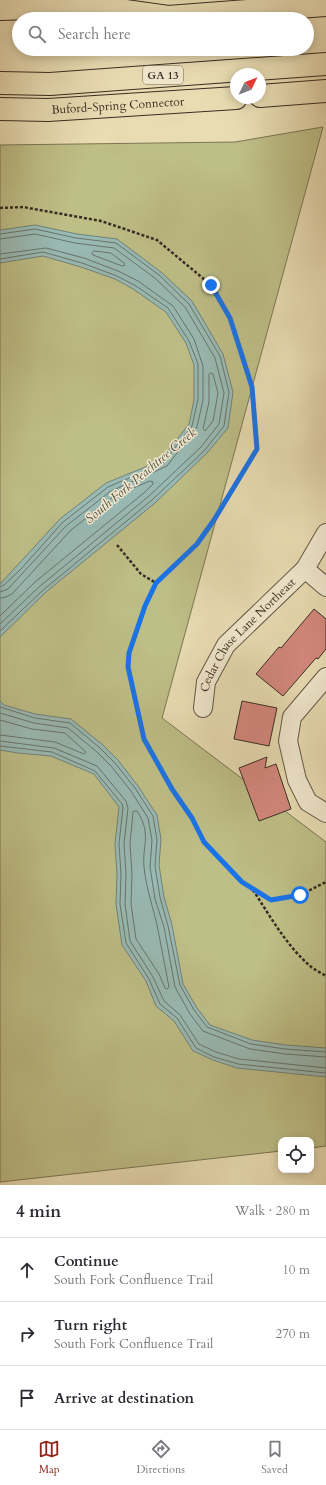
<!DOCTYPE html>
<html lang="en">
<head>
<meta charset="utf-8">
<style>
  :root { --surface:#fff; --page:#f2f2f3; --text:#2b2b33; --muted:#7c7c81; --line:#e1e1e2; --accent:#8f2418 }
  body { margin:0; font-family:Cardo,serif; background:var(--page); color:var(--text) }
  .controls { position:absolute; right:12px; bottom:12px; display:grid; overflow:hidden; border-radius:8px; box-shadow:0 2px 10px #0003 }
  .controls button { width:36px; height:36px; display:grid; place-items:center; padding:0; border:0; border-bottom:1px solid var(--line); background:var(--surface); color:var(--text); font:20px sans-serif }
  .compass { position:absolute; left:230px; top:68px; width:36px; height:36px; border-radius:50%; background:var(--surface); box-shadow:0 2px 10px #0003; rotate:47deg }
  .stop { position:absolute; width:12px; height:12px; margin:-9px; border:3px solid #1a73e8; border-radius:50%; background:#fff }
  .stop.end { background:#1a73e8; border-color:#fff; box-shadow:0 1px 4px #0008 }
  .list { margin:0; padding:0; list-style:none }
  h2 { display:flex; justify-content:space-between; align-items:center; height:52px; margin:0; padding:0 16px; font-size:17px }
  h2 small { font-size:13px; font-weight:400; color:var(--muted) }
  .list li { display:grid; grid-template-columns:26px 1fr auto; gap:12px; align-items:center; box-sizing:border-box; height:64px; padding:0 16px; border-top:1px solid var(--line) }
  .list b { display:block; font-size:15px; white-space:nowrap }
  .list p { margin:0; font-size:13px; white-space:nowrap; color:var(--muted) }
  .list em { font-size:13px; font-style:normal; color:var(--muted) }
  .icon { flex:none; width:22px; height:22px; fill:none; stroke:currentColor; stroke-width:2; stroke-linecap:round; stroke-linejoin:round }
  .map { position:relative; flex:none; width:326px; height:1185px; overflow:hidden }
  .search { position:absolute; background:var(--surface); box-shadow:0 2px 10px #0003; left:12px; right:12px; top:12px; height:44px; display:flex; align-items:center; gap:10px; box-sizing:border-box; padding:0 14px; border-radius:22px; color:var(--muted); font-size:15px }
  .sheet { height:244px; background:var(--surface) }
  nav { display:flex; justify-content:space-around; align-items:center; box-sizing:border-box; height:56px; border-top:1px solid var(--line); background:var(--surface); font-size:11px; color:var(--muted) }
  nav a { display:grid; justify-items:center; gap:2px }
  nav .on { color:var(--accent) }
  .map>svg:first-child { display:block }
</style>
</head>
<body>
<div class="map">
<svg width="326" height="1185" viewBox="0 0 326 1185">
  <rect width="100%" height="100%" fill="#e9dcb3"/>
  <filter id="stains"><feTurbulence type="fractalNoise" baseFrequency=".005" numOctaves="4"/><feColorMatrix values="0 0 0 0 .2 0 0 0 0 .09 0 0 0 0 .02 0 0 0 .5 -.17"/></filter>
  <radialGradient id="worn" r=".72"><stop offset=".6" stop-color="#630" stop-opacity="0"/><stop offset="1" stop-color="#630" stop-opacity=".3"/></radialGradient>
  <!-- green -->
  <polygon fill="#bebe87" stroke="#7b7656" points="323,127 162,718 326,842 326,1146 311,1148 311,1140 281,1140 281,1151 0,1182 0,145 235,142"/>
  <!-- water -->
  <g fill="#99bab4" stroke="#72827a">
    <polygon points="35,225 77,234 117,239 161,272 192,301 223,354 233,392 228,428 207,453 155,503 45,593 0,637 0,584 60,519 106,483 160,461 189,424 194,400 194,365 186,343 166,312 133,289 115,279 81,267 43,256 0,263 0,230"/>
    <polygon points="0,701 4,705 35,714 71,719 103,745 118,760 138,786 157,815 161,839 159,865 164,897 172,925 183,984 197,1008 210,1025 252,1040 286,1045 326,1048 326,1077 237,1068 213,1060 193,1051 174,1021 156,1006 146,981 122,945 116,904 117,874 115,844 119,807 94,774 51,756 18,753 0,750"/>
  </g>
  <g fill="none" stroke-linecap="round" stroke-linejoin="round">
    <!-- shore -->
    <g stroke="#68746c" stroke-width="1">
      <polyline points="0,234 35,229 76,238 116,243 159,275 189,304 220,356 229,392 224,426 204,451 152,500 42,591 0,631"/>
      <polyline points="0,239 35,234 75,243 114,248 155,278 185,307 215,358 224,393 219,424 201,447 149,496 39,587 0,624"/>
      <polygon points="94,251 111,253 124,263 125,265 122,266 93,255 92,253"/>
      <polyline points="0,254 46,248 84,258 118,271 138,281 173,306 194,339 203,366 203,400 197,427 167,466 111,491 66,526 8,589 0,592"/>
      <polyline points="0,259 43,252 82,263 117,276 136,286 168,308 189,341 198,364 198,399 192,426 162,464 108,487 63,522 21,569 4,585 0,587"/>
      <polygon points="211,373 213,374 218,393 213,421 205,431 203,429 209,402 209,375"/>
      <polyline points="0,598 6,597 12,594 71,530 114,496 150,481 153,482 153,484 145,492 35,582 0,616"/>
      <polyline points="0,707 35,718 70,723 100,748 115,763 135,788 153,816 157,840 155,866 160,897 168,926 180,985 194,1010 207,1027 251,1044 285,1049 326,1052"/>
      <polyline points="0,713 34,723 68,728 97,752 111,766 131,791 148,818 152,840 150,867 155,899 164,927 175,987 190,1014 203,1031 208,1033 250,1049 285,1054 326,1057"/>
      <polyline points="0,720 32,729 65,733 86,752 84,754 55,742 0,735"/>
      <polyline points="0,741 54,748 97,766 126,801 128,808 124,844 126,874 125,904 130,941 153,977 164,1001 180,1015 199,1044 216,1052 239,1059 326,1068"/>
      <polyline points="0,746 52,752 95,771 122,804 123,807 119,844 121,874 120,904 126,943 149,979 160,1004 177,1018 196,1048 214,1057 238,1064 326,1073"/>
      <path d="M135,811H137C152,834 142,845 144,867C146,889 154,909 158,930C162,949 165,968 169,987L167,989L165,988L159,974L136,939L131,904L132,874L130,844L133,812Z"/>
    </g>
  </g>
  <!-- building -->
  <g fill="#d4887d" stroke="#382d24">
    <polygon points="314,609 326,619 326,649 318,659 316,658 283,696 256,674 279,647 281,648"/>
    <polygon points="242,701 277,708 269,746 234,739"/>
    <polygon points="267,757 265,768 276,764 291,809 259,821 239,768"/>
  </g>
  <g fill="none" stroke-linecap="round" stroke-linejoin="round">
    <!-- minor casing -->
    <g stroke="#645948" stroke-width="20">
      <g id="minor">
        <polyline points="305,569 326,587"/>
        <polyline points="326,677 292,717 288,741 297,780 308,802 326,813"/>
        <path id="s1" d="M203,708L206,682L226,645L305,569L326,533"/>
      </g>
    </g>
    <!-- highway casing -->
    <g stroke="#382d24" stroke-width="24">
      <g id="highway">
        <polyline points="91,6 168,17 326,5"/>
        <polyline points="0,9 91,6 105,4"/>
        <polyline points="0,83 50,84 326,64"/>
        <polyline points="260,96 326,91"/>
        <path id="s2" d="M0,109L48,110L236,98"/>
      </g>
    </g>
    <!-- path -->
    <g stroke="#382d24" stroke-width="2.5" stroke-dasharray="3 2" stroke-linecap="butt">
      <polyline points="0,208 23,207 101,221 157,240 211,285 230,319 252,387 257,449 214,520 197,544 156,583 145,605 129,653 128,667 144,739 172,789 193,818 204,843 242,882 271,900 300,895 326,882"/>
      <polyline points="117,545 141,574 156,583"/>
      <path d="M253,890C270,916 286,945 310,966C315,970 321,973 326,976"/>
    </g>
    <!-- minor -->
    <use href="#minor" stroke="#f1e8ce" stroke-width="18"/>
    <!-- highway -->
    <use href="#highway" stroke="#e9dcb3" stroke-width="22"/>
  </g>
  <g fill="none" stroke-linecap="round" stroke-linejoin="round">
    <!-- route -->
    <polyline stroke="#1a73e8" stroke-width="5" points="211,285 230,318 252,387 257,449 214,520 197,544 156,583 145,606 129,653 128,667 144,739 172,789 192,818 204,842 242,882 271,900 300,895"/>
  </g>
  <g text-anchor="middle" stroke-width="3" stroke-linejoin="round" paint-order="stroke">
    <!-- shield labels -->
    <rect fill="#f1e8ce" stroke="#706557" stroke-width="1" x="143" y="66" width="40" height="18" rx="3"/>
    <g font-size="11" font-weight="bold" fill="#382d24">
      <text x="163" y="79">GA 13</text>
    </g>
    <!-- street labels -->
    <g font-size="12" fill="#382d24" stroke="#f1e8ce">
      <text dy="4" stroke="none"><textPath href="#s2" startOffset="118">Buford-Spring Connector</textPath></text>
      <text dy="4" stroke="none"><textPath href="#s1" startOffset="89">Cedar Chase Lane Northeast</textPath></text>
    </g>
    <!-- water labels -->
    <g font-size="13" font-style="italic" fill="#505048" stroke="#f1e8ce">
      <text transform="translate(140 475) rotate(-40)" y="5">South Fork Peachtree Creek</text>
    </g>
  </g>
  <rect width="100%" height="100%" filter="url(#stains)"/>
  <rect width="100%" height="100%" fill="url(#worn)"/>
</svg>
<div class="controls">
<button><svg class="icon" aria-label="locate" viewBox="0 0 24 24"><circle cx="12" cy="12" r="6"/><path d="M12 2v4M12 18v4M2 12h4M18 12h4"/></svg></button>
</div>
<svg class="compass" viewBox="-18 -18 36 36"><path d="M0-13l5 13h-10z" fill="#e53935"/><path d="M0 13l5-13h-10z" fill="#7c7c81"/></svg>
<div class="stop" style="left:300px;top:895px"></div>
<div class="stop end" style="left:211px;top:285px"></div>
<div class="search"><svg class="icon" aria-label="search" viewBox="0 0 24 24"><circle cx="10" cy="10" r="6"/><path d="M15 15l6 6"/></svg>Search here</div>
</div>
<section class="sheet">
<h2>4 min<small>Walk · 280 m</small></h2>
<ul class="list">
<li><svg class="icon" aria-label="ahead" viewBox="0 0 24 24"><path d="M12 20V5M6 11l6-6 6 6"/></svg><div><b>Continue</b><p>South Fork Confluence Trail</p></div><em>10 m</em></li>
<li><svg class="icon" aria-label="right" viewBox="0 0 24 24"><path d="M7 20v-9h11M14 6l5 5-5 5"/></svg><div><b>Turn right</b><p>South Fork Confluence Trail</p></div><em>270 m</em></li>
<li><svg class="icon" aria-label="arrive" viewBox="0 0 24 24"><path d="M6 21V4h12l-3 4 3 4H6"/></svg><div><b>Arrive at destination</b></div></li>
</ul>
</section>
<nav>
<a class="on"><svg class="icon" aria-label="map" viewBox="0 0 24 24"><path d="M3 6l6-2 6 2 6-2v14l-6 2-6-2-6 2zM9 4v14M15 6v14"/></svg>Map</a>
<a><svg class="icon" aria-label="directions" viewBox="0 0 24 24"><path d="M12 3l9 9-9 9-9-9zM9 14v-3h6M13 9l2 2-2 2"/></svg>Directions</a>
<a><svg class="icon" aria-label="saved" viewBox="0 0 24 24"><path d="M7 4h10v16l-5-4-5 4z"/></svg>Saved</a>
</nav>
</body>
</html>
